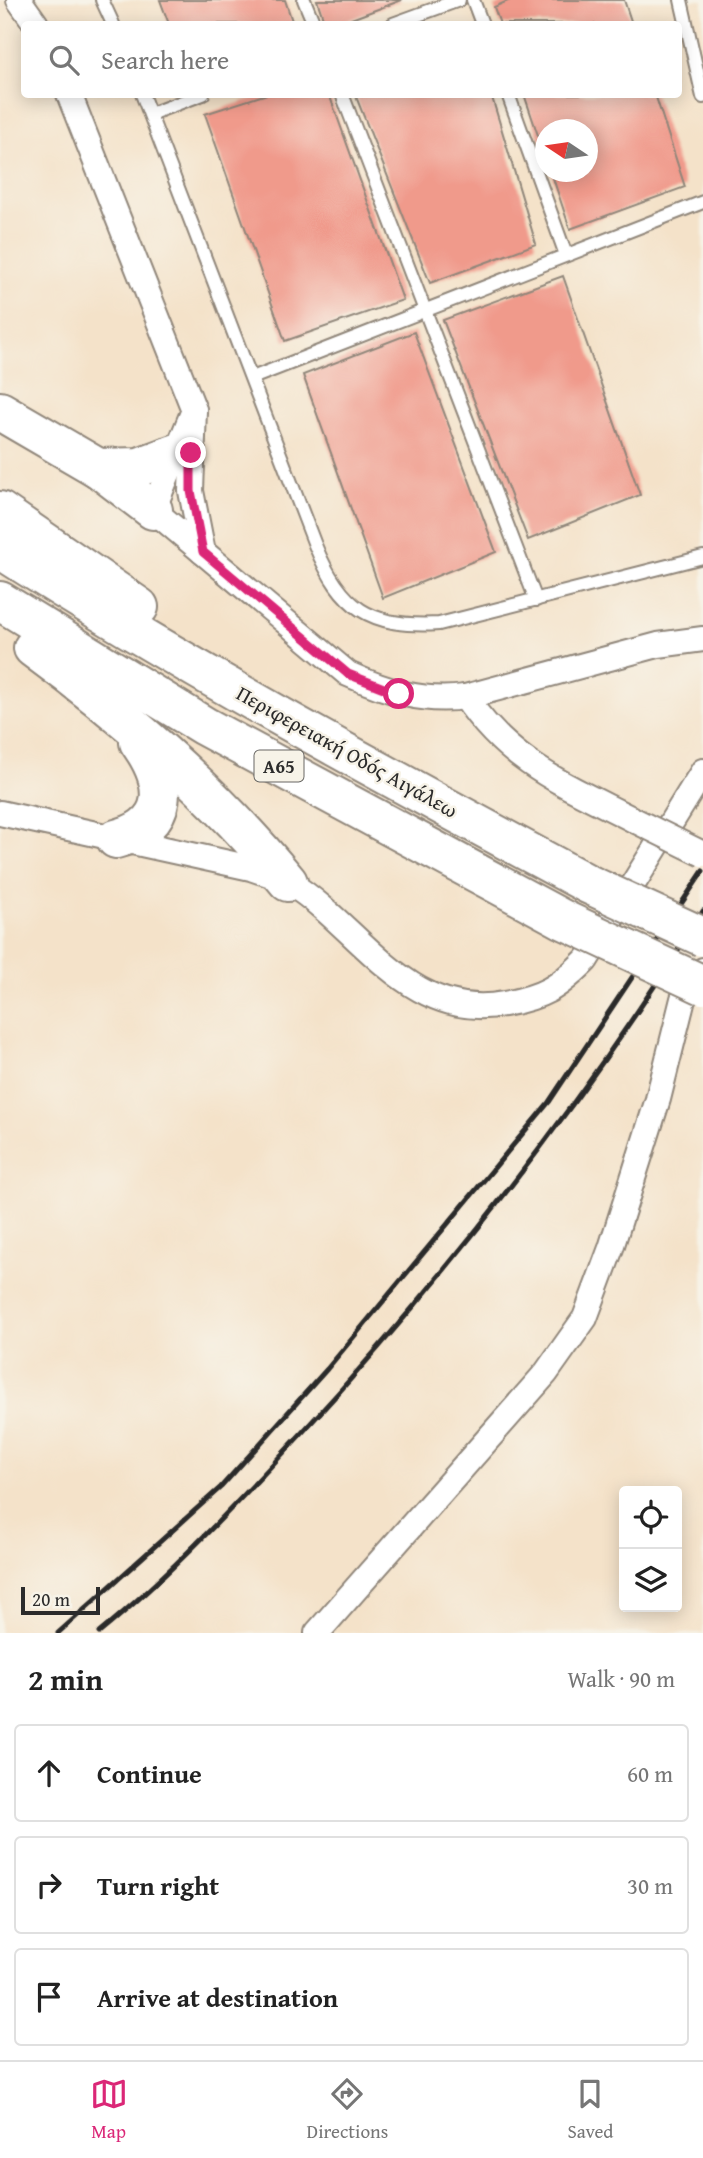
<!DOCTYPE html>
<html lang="en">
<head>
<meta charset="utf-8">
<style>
  :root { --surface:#fff; --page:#f2f2f2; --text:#222; --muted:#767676; --line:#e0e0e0; --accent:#db2777 }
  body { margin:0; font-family:"Gentium Book Plus",serif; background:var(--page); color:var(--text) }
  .controls { position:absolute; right:21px; bottom:21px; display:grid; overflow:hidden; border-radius:7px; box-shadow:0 4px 18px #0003 }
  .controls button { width:63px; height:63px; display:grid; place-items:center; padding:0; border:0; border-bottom:2px solid var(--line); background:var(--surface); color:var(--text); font:35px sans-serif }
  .compass { position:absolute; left:535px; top:119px; width:63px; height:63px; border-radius:50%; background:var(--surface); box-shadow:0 4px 18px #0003; rotate:283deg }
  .scale { position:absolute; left:21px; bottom:18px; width:79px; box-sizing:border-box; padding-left:7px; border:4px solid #2b2b2b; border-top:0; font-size:19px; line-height:24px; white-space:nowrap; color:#2b2b2b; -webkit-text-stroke:5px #f7f3e8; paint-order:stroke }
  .stop { position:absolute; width:21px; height:21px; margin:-16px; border:5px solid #db2777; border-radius:50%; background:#fff }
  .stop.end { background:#db2777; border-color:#fff; box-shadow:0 2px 7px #0008 }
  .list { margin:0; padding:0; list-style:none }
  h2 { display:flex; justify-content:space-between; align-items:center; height:91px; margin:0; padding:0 28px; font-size:30px }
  h2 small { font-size:23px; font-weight:400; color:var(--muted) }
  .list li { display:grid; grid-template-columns:46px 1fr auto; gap:21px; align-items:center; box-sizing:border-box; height:98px; margin:0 14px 14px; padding:0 14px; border:2px solid var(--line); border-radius:7px }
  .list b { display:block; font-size:26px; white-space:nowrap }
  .list em { font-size:23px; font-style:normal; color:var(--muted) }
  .icon { flex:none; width:38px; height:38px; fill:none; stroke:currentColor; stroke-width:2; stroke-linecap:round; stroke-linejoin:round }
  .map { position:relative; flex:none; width:703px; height:1633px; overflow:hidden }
  .search { position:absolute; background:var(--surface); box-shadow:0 4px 18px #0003; left:21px; right:21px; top:21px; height:77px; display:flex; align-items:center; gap:18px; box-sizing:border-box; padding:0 24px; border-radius:7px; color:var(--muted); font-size:26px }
  .sheet { height:427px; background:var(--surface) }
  nav { display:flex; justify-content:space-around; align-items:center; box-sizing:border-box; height:98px; border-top:2px solid var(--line); background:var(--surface); font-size:19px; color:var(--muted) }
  nav a { display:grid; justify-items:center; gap:4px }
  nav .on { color:var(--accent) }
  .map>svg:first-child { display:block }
</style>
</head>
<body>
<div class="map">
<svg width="703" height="1633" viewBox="0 0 703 1633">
  <rect width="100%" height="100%" fill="#f7f3e8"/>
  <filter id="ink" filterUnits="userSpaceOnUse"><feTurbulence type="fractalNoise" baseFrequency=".0143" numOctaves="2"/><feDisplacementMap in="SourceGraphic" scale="14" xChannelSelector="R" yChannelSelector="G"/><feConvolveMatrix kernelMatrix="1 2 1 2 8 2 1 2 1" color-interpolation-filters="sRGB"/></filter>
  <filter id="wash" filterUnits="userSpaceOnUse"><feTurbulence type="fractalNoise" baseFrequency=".00686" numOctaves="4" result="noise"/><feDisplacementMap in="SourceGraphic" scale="28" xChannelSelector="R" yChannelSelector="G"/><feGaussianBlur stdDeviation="1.57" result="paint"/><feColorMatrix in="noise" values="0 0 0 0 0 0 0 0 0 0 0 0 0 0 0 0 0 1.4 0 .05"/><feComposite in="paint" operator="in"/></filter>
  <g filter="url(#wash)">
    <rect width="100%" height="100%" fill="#f4e2c9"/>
    <g id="blocks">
      <!-- building -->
      <g fill="#f09a8b">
        <polygon points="160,0 285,0 293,24 169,24"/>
        <polygon points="317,0 402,0 338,24 325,24"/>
        <polygon points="510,0 624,0 632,24 500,24 494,7"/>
        <polygon points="267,94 329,94 403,300 285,341 205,114"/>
        <polygon points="355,94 491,94 536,244 430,283"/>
        <polygon points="524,94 655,94 685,187 570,229 551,172 588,172 588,130 546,130 545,156"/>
        <polygon points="563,276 640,495 528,540 443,320"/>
        <polygon points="414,332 496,552 383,598 303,375"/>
      </g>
    </g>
  </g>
  <g filter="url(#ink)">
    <use href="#blocks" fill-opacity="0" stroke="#90867a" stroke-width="2"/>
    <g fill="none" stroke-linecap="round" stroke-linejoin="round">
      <!-- service casing -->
      <g stroke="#90867a" stroke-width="16">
        <g id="service">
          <polyline points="102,0 113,24"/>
          <polyline points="304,0 314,24"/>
          <polyline points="473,0 482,24"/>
          <polyline points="681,0 703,97"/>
          <polyline points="393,24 459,0"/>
          <path d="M142,94L315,545C341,609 370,628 439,624L703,557"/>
          <polyline points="342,94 536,600"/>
          <polyline points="508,94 566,255"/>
          <polyline points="150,114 203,94"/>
          <polyline points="252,378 703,202"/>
        </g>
      </g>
      <!-- minor casing -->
      <g stroke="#90867a" stroke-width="28">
        <g id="minor">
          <polyline points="19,0 36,24"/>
          <polyline points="69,94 194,410 191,491 203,552"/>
          <path d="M194,410L153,510L348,674C386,691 423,703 465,697L658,645L703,639"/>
          <path d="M465,697C510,764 564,784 634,820"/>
          <path d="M0,813L251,868C264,873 279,876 291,884C361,928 409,1022 504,1004C543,997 558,988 586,960L703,771"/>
          <polyline points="317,1633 546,1373 585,1318 611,1248 658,1099 683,999 703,970"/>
        </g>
      </g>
      <!-- motorway casing -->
      <g stroke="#90867a" stroke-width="42">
        <g id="motorway">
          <polyline points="0,411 98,468 153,510"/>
          <polyline points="98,468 139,467 174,454"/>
          <polyline points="0,511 139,607"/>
          <path d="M0,549C190,671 389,777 588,884"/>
          <polyline points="0,601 204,726 564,920"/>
          <path d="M33,648C123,714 218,796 288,882"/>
          <path d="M116,839C172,825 168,783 139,742"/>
        </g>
      </g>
      <!-- service -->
      <use href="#service" stroke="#fff" stroke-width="12"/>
      <!-- minor -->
      <use href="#minor" stroke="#fff" stroke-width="24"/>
      <!-- motorway -->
      <use href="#motorway" stroke="#fff" stroke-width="38"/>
      <!-- rail -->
      <g stroke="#2b2b2b" stroke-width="5">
        <polyline points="58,1633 221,1487 327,1369 549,1102 703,871"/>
        <path d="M99,1633C171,1574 236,1504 299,1436C449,1274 586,1098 703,911"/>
      </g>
      <!-- minor-bridge casing -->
      <g stroke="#90867a" stroke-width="28" stroke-linecap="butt">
        <polyline id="minor-bridge" points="634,820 703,854"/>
      </g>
      <!-- motorway-bridge casing -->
      <g stroke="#90867a" stroke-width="42" stroke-linecap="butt">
        <g id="motorway-bridge">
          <polyline points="588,884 703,937"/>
          <polyline points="564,920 703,985"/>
        </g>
      </g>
      <!-- minor-bridge -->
      <use href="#minor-bridge" stroke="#fff" stroke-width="24"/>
      <!-- motorway-bridge -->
      <use href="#motorway-bridge" stroke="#fff" stroke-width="38"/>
    </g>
  </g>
  <g fill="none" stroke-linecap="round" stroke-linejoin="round" filter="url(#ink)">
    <!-- route -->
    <polyline stroke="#db2777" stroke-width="9" points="191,453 191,491 203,552 348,674 399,694"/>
  </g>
  <g text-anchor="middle" stroke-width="5" stroke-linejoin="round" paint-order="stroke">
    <!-- shield labels -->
    <rect fill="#f7f3e8" stroke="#686764" stroke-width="2" x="254.5" y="750.5" width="49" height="31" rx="5"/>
    <g font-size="19" font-weight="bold" fill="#2b2b2b">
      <text x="279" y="773">Α65</text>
    </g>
    <!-- street labels -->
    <g font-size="21" fill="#2b2b2b" stroke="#f7f3e8">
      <text transform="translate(347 752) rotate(29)" y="7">Περιφερειακή Οδός Αιγάλεω</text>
    </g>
  </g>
</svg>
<div class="controls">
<button><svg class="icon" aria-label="locate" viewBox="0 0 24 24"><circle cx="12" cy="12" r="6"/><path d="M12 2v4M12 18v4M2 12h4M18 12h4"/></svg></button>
<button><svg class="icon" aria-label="layers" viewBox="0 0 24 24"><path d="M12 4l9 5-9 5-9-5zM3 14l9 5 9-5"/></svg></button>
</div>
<svg class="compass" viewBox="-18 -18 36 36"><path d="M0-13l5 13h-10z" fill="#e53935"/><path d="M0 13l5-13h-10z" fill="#767676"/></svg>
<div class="scale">20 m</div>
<div class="stop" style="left:399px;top:694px"></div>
<div class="stop end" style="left:191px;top:453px"></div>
<div class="search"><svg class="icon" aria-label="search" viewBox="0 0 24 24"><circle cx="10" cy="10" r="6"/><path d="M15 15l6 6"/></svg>Search here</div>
</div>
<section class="sheet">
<h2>2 min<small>Walk · 90 m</small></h2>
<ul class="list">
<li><svg class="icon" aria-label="ahead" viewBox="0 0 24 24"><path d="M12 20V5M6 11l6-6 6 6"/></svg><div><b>Continue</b></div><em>60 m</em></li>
<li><svg class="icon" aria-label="right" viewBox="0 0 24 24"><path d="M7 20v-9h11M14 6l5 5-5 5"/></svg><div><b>Turn right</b></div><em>30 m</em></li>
<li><svg class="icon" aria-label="arrive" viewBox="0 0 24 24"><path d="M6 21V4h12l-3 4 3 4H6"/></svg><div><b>Arrive at destination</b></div></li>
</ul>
</section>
<nav>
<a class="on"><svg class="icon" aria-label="map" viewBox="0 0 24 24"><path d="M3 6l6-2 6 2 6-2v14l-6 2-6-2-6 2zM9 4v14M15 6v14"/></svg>Map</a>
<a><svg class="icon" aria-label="directions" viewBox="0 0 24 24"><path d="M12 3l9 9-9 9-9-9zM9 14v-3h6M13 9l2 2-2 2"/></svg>Directions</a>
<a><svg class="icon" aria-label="saved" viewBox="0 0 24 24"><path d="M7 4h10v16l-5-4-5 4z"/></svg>Saved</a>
</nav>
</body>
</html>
